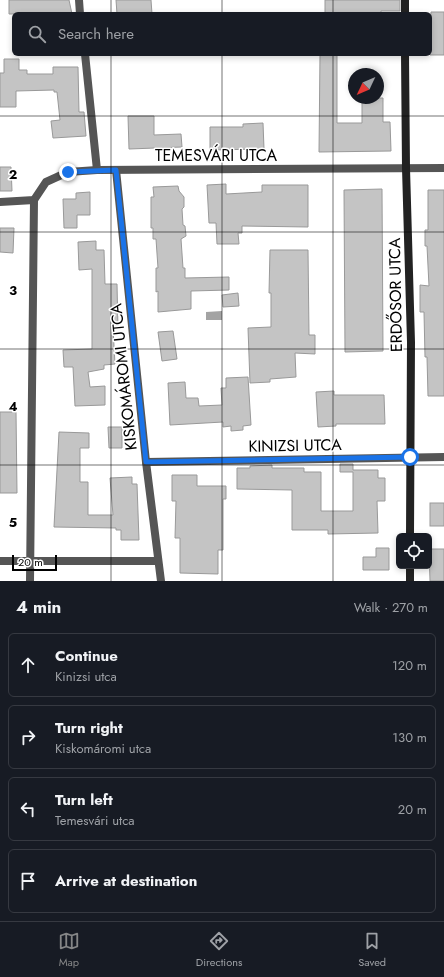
<!DOCTYPE html>
<html lang="en">
<head>
<meta charset="utf-8">
<style>
  :root { --surface:#171b24; --page:#242831; --text:#f1f3f6; --muted:#9ea1a6; --line:#363941; --accent:#858687 }
  body { margin:0; font-family:Jost,sans-serif; background:var(--page); color:var(--text) }
  .controls { position:absolute; right:12px; bottom:12px; display:grid; overflow:hidden; border-radius:6px; box-shadow:0 2px 6px #0003 }
  .controls button { width:36px; height:36px; display:grid; place-items:center; padding:0; border:0; border-bottom:1px solid var(--line); background:var(--surface); color:var(--text); font:20px sans-serif }
  .compass { position:absolute; left:348px; top:68px; width:36px; height:36px; border-radius:50%; background:var(--surface); box-shadow:0 2px 6px #0003; rotate:226deg }
  .scale { position:absolute; left:12px; bottom:10px; width:45px; box-sizing:border-box; padding-left:4px; border:2px solid #000; border-top:0; font-size:11px; line-height:14px; white-space:nowrap; color:#000; -webkit-text-stroke:3px #fff; paint-order:stroke }
  .stop { position:absolute; width:12px; height:12px; margin:-9px; border:3px solid #1a73e8; border-radius:50%; background:#fff }
  .stop.end { background:#1a73e8; border-color:#fff; box-shadow:0 1px 4px #0008 }
  .list { margin:0; padding:0; list-style:none }
  h2 { display:flex; justify-content:space-between; align-items:center; height:52px; margin:0; padding:0 16px; font-size:17px }
  h2 small { font-size:13px; font-weight:400; color:var(--muted) }
  .list li { display:grid; grid-template-columns:26px 1fr auto; gap:12px; align-items:center; box-sizing:border-box; height:64px; margin:0 8px 8px; padding:0 8px; border:1px solid var(--line); border-radius:6px }
  .list b { display:block; font-size:15px; white-space:nowrap }
  .list p { margin:0; font-size:13px; white-space:nowrap; color:var(--muted) }
  .list em { font-size:13px; font-style:normal; color:var(--muted) }
  .icon { flex:none; width:22px; height:22px; fill:none; stroke:currentColor; stroke-width:2; stroke-linecap:round; stroke-linejoin:round }
  .map { position:relative; flex:none; width:444px; height:581px; overflow:hidden }
  .search { position:absolute; background:var(--surface); box-shadow:0 2px 6px #0003; left:12px; right:12px; top:12px; height:44px; display:flex; align-items:center; gap:10px; box-sizing:border-box; padding:0 14px; border-radius:6px; color:var(--muted); font-size:15px }
  .sheet { height:340px; background:var(--surface) }
  nav { display:flex; justify-content:space-around; align-items:center; box-sizing:border-box; height:56px; border-top:1px solid var(--line); background:var(--surface); font-size:11px; color:var(--muted) }
  nav a { display:grid; justify-items:center; gap:2px }
  nav .on { color:var(--accent) }
  .map>svg:first-child { display:block }
</style>
</head>
<body>
<div class="map">
<svg width="444" height="581" viewBox="0 0 444 581">
  <rect width="100%" height="100%" fill="#fff"/>
  <!-- water -->
  <polygon fill="#a3a3a3" points="222,311 222,320 206,320 206,312"/>
  <!-- building -->
  <g fill="#c4c4c4" stroke="#999">
    <polygon points="9,0 69,0 72,14 9,14"/>
    <polygon points="116,0 151,0 152,14 117,14"/>
    <polygon points="325,0 400,0 400,11 381,11 381,14 325,14"/>
    <polygon points="431,12 444,12 444,55 430,55"/>
    <polygon points="320,54 337,54 337,123 362,123 362,98 383,98 383,122 390,122 391,151 319,152"/>
    <polygon points="4,59 19,59 19,70 27,70 27,74 53,74 53,67 78,67 79,112 84,112 86,136 53,138 51,121 60,120 57,92 54,92 54,90 16,91 16,107 0,107 0,73 4,73"/>
    <polygon points="128,116 154,116 154,135 181,134 182,147 129,149"/>
    <polygon points="263,123 264,149 210,150 210,127 243,127 243,124"/>
    <polygon points="0,167 11,167 12,191 0,191"/>
    <polygon points="226,184 226,194 262,192 262,185 308,185 308,227 242,226 242,233 238,233 239,244 217,244 216,223 209,223 207,185"/>
    <polygon points="178,186 179,191 184,197 184,207 182,209 183,225 185,226 186,236 181,239 183,268 185,268 185,278 229,277 229,290 191,291 191,309 158,312 158,291 156,292 156,268 158,268 156,239 153,239 153,228 151,228 151,197 154,197 153,187"/>
    <polygon points="382,189 383,351 345,352 344,190"/>
    <polygon points="428,190 444,190 444,396 428,396 427,357 425,357 424,312 420,312 420,285 429,286 427,246 425,246 425,230 428,230"/>
    <polygon points="90,192 90,215 77,215 77,228 64,228 63,199 76,199 76,193"/>
    <polygon points="0,228 14,228 13,253 0,252"/>
    <polygon points="96,241 96,250 104,250 105,284 117,284 118,328 113,328 115,364 104,365 104,369 88,372 90,387 105,386 105,405 75,406 73,367 64,367 63,350 92,349 92,269 79,270 78,242"/>
    <polygon points="270,250 308,250 309,335 315,335 315,354 295,353 296,377 270,379 270,382 250,383 248,328 271,327 271,293 269,293"/>
    <polygon points="238,293 239,306 223,307 222,295"/>
    <polygon points="173,331 177,359 162,361 158,332"/>
    <polygon points="248,377 251,425 243,426 243,430 231,431 231,426 223,427 223,422 170,425 168,383 185,382 186,398 198,398 199,406 222,405 221,388 226,388 226,378"/>
    <polygon points="334,391 334,395 384,395 385,424 336,424 336,426 318,427 316,392"/>
    <polygon points="0,412 16,412 17,493 0,493"/>
    <polygon points="108,427 122,427 122,448 109,448"/>
    <polygon points="59,432 89,433 89,448 80,448 80,482 88,482 88,515 113,515 110,478 132,477 132,484 137,484 139,540 121,540 121,530 116,530 116,528 54,527"/>
    <polygon points="340,464 353,464 353,470 378,470 378,478 385,478 385,501 377,501 378,533 328,534 328,530 292,530 292,490 237,489 237,468 250,468 250,466 272,465 272,468 304,468 304,472 321,472 321,511 353,511 353,472 340,472"/>
    <polygon points="172,475 197,475 197,486 226,486 226,499 223,499 223,550 218,550 218,574 180,573 180,538 175,538 176,501 172,501"/>
    <rect x="430" y="503" width="14" height="23"/>
    <polygon points="376,548 389,548 389,570 363,570 363,557 376,557"/>
    <polygon points="429,549 444,549 444,581 430,581"/>
  </g>
  <g fill="none" stroke-linecap="round" stroke-linejoin="round">
    <!-- street -->
    <g stroke="#555" stroke-width="8">
      <polyline points="79,0 80,14"/>
      <polyline points="85,54 97,170"/>
      <polyline points="116,170 146,462 161,581"/>
      <polyline points="0,202 34,200 46,182 68,172 97,170 444,168"/>
      <polyline points="146,462 444,457"/>
      <polyline points="0,561 158,561"/>
      <polyline points="30,581 34,200"/>
    </g>
    <!-- secondary -->
    <g stroke="#222" stroke-width="8">
      <polyline points="405,0 405,14"/>
      <polyline points="405,54 406,168 411,342 410,536"/>
      <polyline points="410,581 410,566"/>
    </g>
  </g>
  <g fill="none" stroke-linecap="round" stroke-linejoin="round">
    <!-- route -->
    <polyline stroke="#1a73e8" stroke-width="5" points="68,172 116,170 146,462 410,457"/>
  </g>
  <!-- grid -->
  <path fill="none" stroke="#000" stroke-width="1" stroke-opacity="0.55" d="M111,0V14M222,0V14M333,0V14M111,54V581M222,54V581M333,54V581M0,116H444M0,232H444M0,349H444M0,465H444"/>
  <g text-anchor="middle" stroke-width="3" stroke-linejoin="round" paint-order="stroke">
    <!-- street labels -->
    <g font-size="16" fill="#000" stroke="#fff">
      <text x="216" y="161">TEMESVÁRI UTCA</text>
      <text transform="translate(395 295) rotate(-91)" y="6">ERDŐSOR UTCA</text>
      <text transform="translate(123 377) rotate(-96)" y="6">KISKOMÁROMI UTCA</text>
      <text transform="translate(295 445) rotate(-1)" y="6">KINIZSI UTCA</text>
    </g>
  </g>
  <g font-size="13" text-anchor="middle" font-weight="bold" fill="#000" stroke="#fff" stroke-width="3" stroke-linejoin="round" paint-order="stroke">
    <text x="13" y="179">2</text>
    <text x="13" y="295">3</text>
    <text x="13" y="411">4</text>
    <text x="13" y="527">5</text>
  </g>
</svg>
<div class="controls">
<button><svg class="icon" aria-label="locate" viewBox="0 0 24 24"><circle cx="12" cy="12" r="6"/><path d="M12 2v4M12 18v4M2 12h4M18 12h4"/></svg></button>
</div>
<svg class="compass" viewBox="-18 -18 36 36"><path d="M0-13l5 13h-10z" fill="#e53935"/><path d="M0 13l5-13h-10z" fill="#9ea1a6"/></svg>
<div class="scale">20 m</div>
<div class="stop" style="left:410px;top:457px"></div>
<div class="stop end" style="left:68px;top:172px"></div>
<div class="search"><svg class="icon" aria-label="search" viewBox="0 0 24 24"><circle cx="10" cy="10" r="6"/><path d="M15 15l6 6"/></svg>Search here</div>
</div>
<section class="sheet">
<h2>4 min<small>Walk · 270 m</small></h2>
<ul class="list">
<li><svg class="icon" aria-label="ahead" viewBox="0 0 24 24"><path d="M12 20V5M6 11l6-6 6 6"/></svg><div><b>Continue</b><p>Kinizsi utca</p></div><em>120 m</em></li>
<li><svg class="icon" aria-label="right" viewBox="0 0 24 24"><path d="M7 20v-9h11M14 6l5 5-5 5"/></svg><div><b>Turn right</b><p>Kiskomáromi utca</p></div><em>130 m</em></li>
<li><svg class="icon" aria-label="left" viewBox="0 0 24 24"><path d="M17 20v-9H6M10 6l-5 5 5 5"/></svg><div><b>Turn left</b><p>Temesvári utca</p></div><em>20 m</em></li>
<li><svg class="icon" aria-label="arrive" viewBox="0 0 24 24"><path d="M6 21V4h12l-3 4 3 4H6"/></svg><div><b>Arrive at destination</b></div></li>
</ul>
</section>
<nav>
<a class="on"><svg class="icon" aria-label="map" viewBox="0 0 24 24"><path d="M3 6l6-2 6 2 6-2v14l-6 2-6-2-6 2zM9 4v14M15 6v14"/></svg>Map</a>
<a><svg class="icon" aria-label="directions" viewBox="0 0 24 24"><path d="M12 3l9 9-9 9-9-9zM9 14v-3h6M13 9l2 2-2 2"/></svg>Directions</a>
<a><svg class="icon" aria-label="saved" viewBox="0 0 24 24"><path d="M7 4h10v16l-5-4-5 4z"/></svg>Saved</a>
</nav>
</body>
</html>
